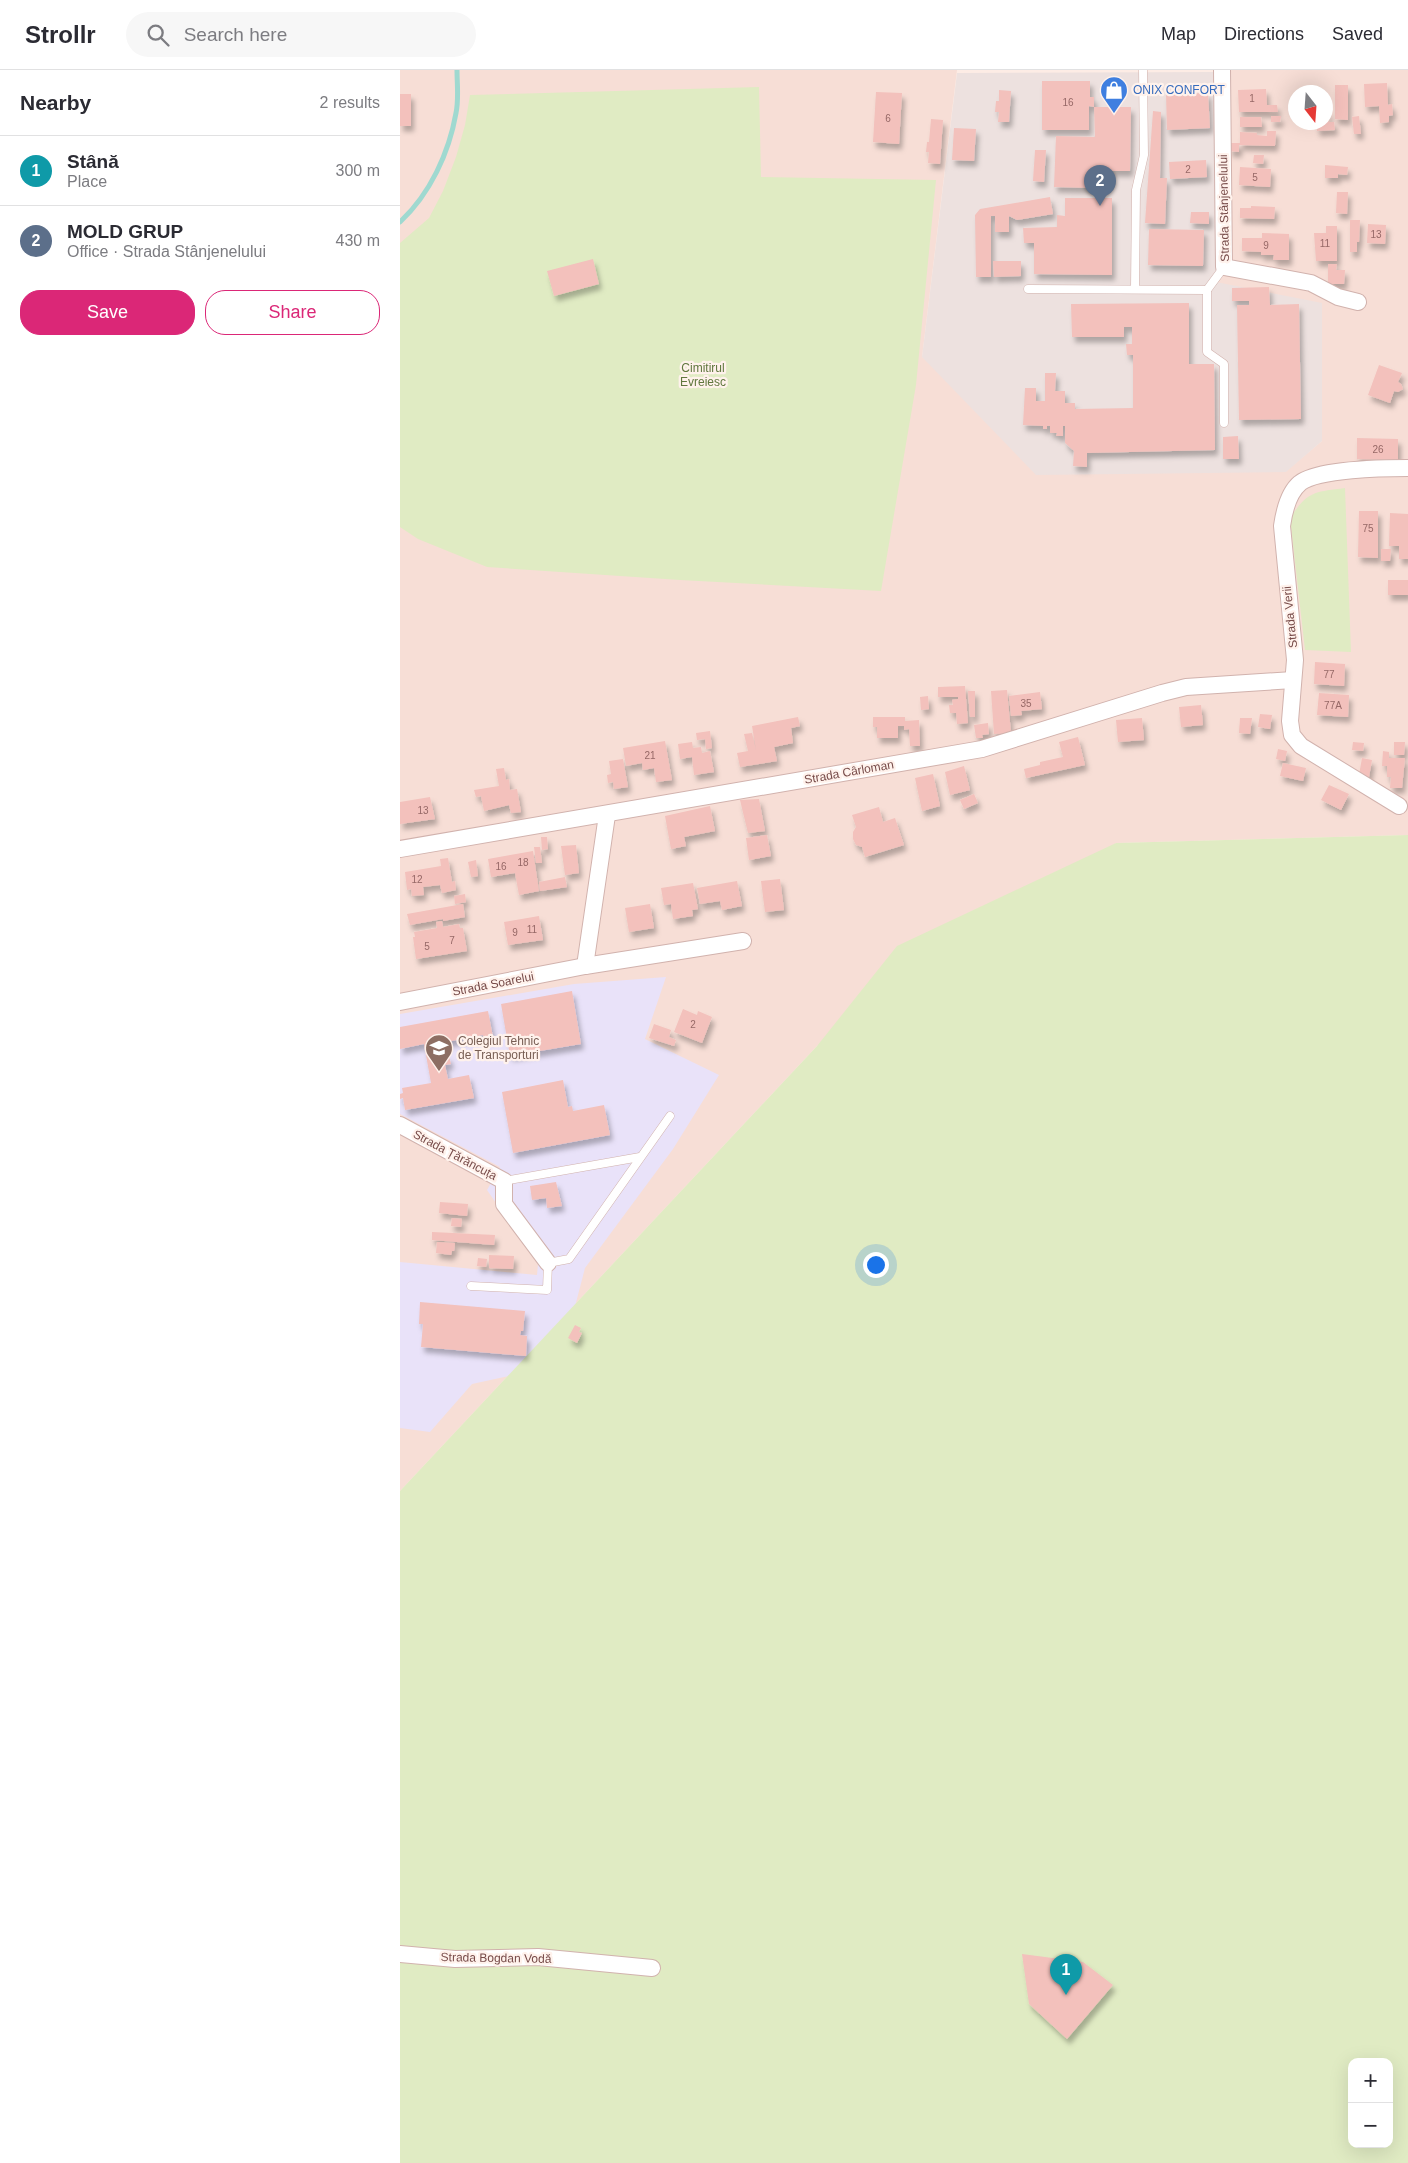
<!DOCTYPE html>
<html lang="en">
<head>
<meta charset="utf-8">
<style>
  :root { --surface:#fff; --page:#f7f7f7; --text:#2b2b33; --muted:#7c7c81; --line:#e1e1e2; --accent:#db2777 }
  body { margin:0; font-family:Arial,sans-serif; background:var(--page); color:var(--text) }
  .controls { position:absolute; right:15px; bottom:15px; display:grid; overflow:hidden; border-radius:10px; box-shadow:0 5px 20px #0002 }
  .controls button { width:45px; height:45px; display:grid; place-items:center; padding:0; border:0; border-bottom:1px solid var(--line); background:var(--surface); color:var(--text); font:25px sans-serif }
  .compass { position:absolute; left:888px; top:15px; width:45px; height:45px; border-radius:50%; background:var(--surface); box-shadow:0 5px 20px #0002; rotate:163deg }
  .you { position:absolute; left:475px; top:1194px; width:18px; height:18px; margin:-12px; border:4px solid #fff; border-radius:50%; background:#1a73e8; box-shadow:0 0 0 8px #1a73e833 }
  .badge { display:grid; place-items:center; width:32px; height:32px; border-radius:50%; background:var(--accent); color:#fff; font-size:16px; font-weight:700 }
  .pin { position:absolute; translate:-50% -41px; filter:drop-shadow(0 1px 2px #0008) }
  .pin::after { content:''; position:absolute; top:26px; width:18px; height:15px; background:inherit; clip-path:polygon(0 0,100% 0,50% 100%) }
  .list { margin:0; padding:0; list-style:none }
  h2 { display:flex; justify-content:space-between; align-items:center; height:65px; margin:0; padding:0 20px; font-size:21px }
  h2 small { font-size:16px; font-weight:400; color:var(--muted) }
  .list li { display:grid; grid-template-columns:32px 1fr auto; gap:15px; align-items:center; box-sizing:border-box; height:70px; padding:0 20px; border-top:1px solid var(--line) }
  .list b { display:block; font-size:19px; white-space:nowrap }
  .list p { margin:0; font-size:16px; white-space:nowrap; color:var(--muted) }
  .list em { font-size:16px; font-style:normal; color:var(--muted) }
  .actions { display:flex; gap:10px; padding:15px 20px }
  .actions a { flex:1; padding:11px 0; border:1px solid var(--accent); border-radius:20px; text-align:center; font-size:18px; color:var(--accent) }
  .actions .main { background:var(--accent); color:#fff }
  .icon { flex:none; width:28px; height:28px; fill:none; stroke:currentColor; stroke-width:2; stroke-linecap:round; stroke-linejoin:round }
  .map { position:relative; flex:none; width:1008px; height:2093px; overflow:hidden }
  header { display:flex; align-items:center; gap:30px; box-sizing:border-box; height:70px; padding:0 25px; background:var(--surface); border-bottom:1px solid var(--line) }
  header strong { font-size:24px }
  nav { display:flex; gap:28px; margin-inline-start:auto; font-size:18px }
  .search { width:350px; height:45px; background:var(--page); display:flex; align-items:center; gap:12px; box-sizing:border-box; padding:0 18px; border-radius:28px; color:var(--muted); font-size:19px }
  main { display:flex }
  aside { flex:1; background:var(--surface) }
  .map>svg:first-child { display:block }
</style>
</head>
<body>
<header>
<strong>Strollr</strong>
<div class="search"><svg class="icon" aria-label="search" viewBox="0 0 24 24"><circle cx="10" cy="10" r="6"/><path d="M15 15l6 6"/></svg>Search here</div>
<nav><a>Map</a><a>Directions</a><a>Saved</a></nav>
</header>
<main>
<aside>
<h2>Nearby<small>2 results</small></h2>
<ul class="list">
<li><span class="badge" style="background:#0f9aa8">1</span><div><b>Stână</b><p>Place</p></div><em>300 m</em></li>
<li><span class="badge" style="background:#5c6f8a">2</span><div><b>MOLD GRUP</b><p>Office · Strada Stânjenelului</p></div><em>430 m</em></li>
</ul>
<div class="actions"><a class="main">Save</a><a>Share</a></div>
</aside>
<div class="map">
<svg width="1008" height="2093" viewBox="0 0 1008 2093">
  <defs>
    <filter id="shadow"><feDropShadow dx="3" dy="5.5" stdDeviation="2.5" flood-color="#0004"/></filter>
  </defs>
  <rect width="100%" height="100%" fill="#fdece5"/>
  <!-- residential -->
  <path fill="#f7ded6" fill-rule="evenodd" d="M0,0H557L522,287L885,402L922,371L816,213L817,2L818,0H1008V765L716,773L417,976L0,1421ZM896,22H926V52H896Z"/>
  <!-- industrial -->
  <polygon fill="#ede1df" points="817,2 816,212 922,233 922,371 886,402 636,405 522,287 557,3"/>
  <!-- education -->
  <polygon fill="#e9e2f9" points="266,907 245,969 319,1005 273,1079 185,1198 165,1275 145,1298 72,1314 30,1362 0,1358 0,1192 137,1205 138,1194 87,1120 100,1097 0,1044 0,944 174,914"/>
  <!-- green -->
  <g fill="#e0ebc3" fill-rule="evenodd">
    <polygon points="359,17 361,107 536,110 516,315 481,521 280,510 87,497 18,469 0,457 0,173 29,148 43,121 56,87 65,55 70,25"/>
    <path d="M945,418L951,582L905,580L890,448C908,421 914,422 945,418Z"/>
    <path d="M1008,765V2093H0V1421L417,976L497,876L716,773ZM952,1992H989V2074H952Z"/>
  </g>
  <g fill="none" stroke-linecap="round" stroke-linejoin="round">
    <!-- stream -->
    <path stroke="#9fd9d0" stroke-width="5" d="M0,152C30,124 49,83 56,43C59,29 57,14 57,0"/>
  </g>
  <!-- building -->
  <g fill="#f3c1bc" filter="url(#shadow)">
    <polygon points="642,11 690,11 690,27 694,27 694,37 731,37 730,101 694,101 693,118 654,117 656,66 695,67 694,37 689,36 689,60 642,60"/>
    <polygon points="987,13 988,35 992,34 993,45 989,46 989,52 980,53 979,36 965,37 964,14"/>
    <polygon points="935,15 948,15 948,50 935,49"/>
    <polygon points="866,19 867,35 877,35 878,42 839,42 838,20"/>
    <polygon points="599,20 611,21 609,52 598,52 599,42 595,42 596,31 599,31"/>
    <polygon points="476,22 502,23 499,74 473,72"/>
    <polygon points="808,23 810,58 767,60 766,24"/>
    <rect x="0" y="24" width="11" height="32"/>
    <polygon points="753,41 761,42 760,108 767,108 765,154 745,153"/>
    <polygon points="926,41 929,41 929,52 934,52 935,60 917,61 916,52 926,52"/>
    <polygon points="871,46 881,46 880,52 871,52"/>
    <polygon points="959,46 961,64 954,64 952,47"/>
    <polygon points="840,47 861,47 862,57 840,57"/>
    <polygon points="531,49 543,50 540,94 528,93 529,82 526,82 527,72 529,72"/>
    <polygon points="554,58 576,59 574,91 552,90"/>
    <polygon points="867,61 876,61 875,76 839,75 839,82 829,81 830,73 840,73 840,62 857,63 857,65 867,66"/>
    <polygon points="635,80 646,80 644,112 633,111"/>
    <polygon points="854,85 864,85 863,94 853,93"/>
    <polygon points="806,90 807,107 770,109 769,92"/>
    <polygon points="925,95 948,97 947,105 938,104 938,108 925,108"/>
    <polygon points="840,97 871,99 870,117 839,115"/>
    <polygon points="937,122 948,122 947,144 936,143"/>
    <polygon points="650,127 653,144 617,150 609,146 609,162 595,162 595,146 591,146 591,207 576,207 575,145 580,139"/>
    <polygon points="665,128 712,128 712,205 634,204 634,173 624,173 623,158 657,157 657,145 665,146"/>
    <polygon points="851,136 875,137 874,149 840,148 840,138 851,138"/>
    <polygon points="791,142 809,142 809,154 790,153"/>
    <polygon points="950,150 960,150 959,172 957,172 957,182 950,182"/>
    <polygon points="968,154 986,155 985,174 967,173"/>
    <polygon points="926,156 937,156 937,191 916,191 914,163 926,163"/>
    <polygon points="749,159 804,160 803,196 748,195"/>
    <polygon points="862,163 889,164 889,190 873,190 874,185 861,185 861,182 842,181 842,168 862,168"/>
    <polygon points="193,189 199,214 154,226 147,201"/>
    <polygon points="593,191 621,191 621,206 594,207"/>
    <polygon points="928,194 937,194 936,200 945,200 944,214 928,214"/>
    <polygon points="869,217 870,235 899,234 901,349 839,350 837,235 849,235 849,231 832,231 832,218"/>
    <polygon points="789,233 789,294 814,294 815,380 687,383 687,397 673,396 674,381 665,373 665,356 663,356 663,366 656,366 657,363 650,363 650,356 647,356 647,359 643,359 643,356 623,355 625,318 636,318 636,331 645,331 645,303 656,303 655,321 665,321 665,333 675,333 675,339 733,338 733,285 727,285 726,274 732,274 732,257 724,257 724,267 672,267 671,234"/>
    <polygon points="979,295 1002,303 998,312 1001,314 1003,319 998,322 994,321 990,333 968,325"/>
    <polygon points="838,366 839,389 823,389 823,367"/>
    <polygon points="957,368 998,369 998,392 990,392 990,390 957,389"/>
    <polygon points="959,441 978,441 978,488 958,487"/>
    <polygon points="990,443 1008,444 1008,489 999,489 999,476 989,476"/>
    <polygon points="981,479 991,479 990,491 981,491"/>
    <rect x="988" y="510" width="20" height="15"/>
    <polygon points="915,592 945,594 944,616 914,614"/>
    <polygon points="565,616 568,653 557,654 556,643 550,643 549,635 553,635 552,630 558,629 558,627 538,627 538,617"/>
    <polygon points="607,620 611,663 594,664 591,621"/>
    <polygon points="568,621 575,621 575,647 570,647"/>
    <polygon points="640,622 642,639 621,641 622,645 611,646 609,626"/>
    <polygon points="919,623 949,625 948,647 917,645"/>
    <polygon points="528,626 529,639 521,640 520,627"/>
    <polygon points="801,635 803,655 781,657 779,637"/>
    <polygon points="860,644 872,645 870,659 858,657"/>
    <polygon points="398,647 400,656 391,658 393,673 374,677 377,691 340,697 337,683 348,681 344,664 352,663 356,680 352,656"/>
    <polygon points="473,647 505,647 505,651 519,650 520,676 510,676 509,659 504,660 504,656 498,656 498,668 477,668 477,657 473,657"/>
    <polygon points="742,648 744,670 718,672 716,650"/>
    <polygon points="840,648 852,648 850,664 839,663"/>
    <polygon points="588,653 589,664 582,665 583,668 576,668 574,655"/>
    <polygon points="310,661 312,678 306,679 305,669 297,670 296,663"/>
    <polygon points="678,667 685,695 626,708 624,699 640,695 640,692 663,687 659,672"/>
    <polygon points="265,671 272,710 256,712 254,698 243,700 242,693 226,696 223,678"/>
    <polygon points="292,672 293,678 301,677 302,683 310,681 314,702 294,705 292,687 280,689 278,674"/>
    <polygon points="953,672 964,673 963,681 952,680"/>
    <polygon points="994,672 1005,672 1004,685 994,685"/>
    <polygon points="878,679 887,681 885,691 876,689"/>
    <polygon points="983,681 989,682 989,688 1005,688 1002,718 990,718 991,707 987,707 987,696 982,696"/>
    <polygon points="962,688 972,690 969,707 959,705"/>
    <polygon points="223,689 228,717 214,719 213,712 208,713 207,705 211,704 209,691"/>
    <polygon points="883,693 906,698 903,711 880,706"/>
    <polygon points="564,696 570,720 550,725 545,702"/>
    <polygon points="104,698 106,710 109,709 110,720 117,719 121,742 111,743 109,735 84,741 81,726 76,727 74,720 99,716 96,699"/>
    <polygon points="533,704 540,736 522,741 515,708"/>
    <polygon points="929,715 949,724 941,740 921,730"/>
    <polygon points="574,724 578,733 564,739 560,730"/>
    <polygon points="30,727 35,749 0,754 0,732"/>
    <polygon points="359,729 365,761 348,763 340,730"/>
    <polygon points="310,736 315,761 284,767 286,776 271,779 265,746"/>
    <polygon points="479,737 483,752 495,748 504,775 465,787 462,777 456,775 453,769 453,762 456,757 452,745"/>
    <polygon points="367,765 371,786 349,790 346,768"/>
    <polygon points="141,767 147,767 148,779 142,780"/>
    <polygon points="176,775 179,803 165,805 161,776"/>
    <polygon points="134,777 140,777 142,793 136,793"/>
    <polygon points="133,781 139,821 119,825 115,803 91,807 88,789"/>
    <polygon points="48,788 52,812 55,811 56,820 42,823 40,815 23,817 24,825 12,826 11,819 7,820 5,802 41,796 40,789"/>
    <polygon points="76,790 78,806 71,807 68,792"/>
    <polygon points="165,807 167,817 140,821 139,812"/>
    <polygon points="380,809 384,840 365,842 361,811"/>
    <polygon points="337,811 342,836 322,840 320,831 300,834 297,818"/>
    <polygon points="293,813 298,839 292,840 293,846 273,849 271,834 264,835 261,818"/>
    <polygon points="65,824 66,832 55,834 54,826"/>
    <polygon points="63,834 65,847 43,851 43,849 10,855 7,844"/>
    <polygon points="250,834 254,858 229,862 225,838"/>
    <polygon points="139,846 143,870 108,875 104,852"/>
    <polygon points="42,851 43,857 59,854 60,858 63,858 67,881 16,889 13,867 15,867 14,862 37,858 36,852"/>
    <polygon points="172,921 181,974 110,986 101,934"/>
    <polygon points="283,939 297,945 298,941 312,947 302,973 274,962"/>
    <polygon points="88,941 93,967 84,969 83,965 41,973 43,987 49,986 51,994 45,995 48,1009 69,1005 74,1028 5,1040 3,1028 0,1029 0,1024 3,1023 2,1018 31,1013 24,974 0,979 0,957"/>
    <polygon points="254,954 271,960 269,967 276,970 274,976 249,968"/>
    <polygon points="163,1010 168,1037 172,1036 173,1041 204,1035 210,1065 113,1083 102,1022"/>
    <polygon points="156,1112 162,1136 147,1138 146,1128 132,1130 130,1116"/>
    <polygon points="40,1132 68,1134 67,1146 39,1143"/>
    <polygon points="52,1148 62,1149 61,1157 51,1156"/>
    <polygon points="32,1162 95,1165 94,1175 32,1170"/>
    <polygon points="37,1172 55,1173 54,1181 52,1181 51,1185 36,1183"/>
    <polygon points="89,1185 114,1186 113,1199 89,1198"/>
    <polygon points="78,1188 87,1189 86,1197 77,1196"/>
    <polygon points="20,1232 125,1241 123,1261 121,1261 120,1265 127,1266 126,1286 21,1277 23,1254 19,1254"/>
    <polygon points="175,1255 181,1258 179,1262 182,1263 177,1273 168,1268"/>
    <polygon points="622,1884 683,1892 713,1915 667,1969 629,1934"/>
  </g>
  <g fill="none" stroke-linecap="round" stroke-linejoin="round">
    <!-- lane casing -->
    <g stroke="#d1b2ad" stroke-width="9">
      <g id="lane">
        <polyline points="628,219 807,220 807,282 824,294 824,353"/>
        <polyline points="735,219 736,120 744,85 743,0"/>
        <polyline points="807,220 824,197"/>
        <polyline points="104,1111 240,1087"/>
        <polyline points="71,1216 147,1220 148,1193 169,1189 270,1046"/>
      </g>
    </g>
    <!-- street casing -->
    <g stroke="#d1b2ad" stroke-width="18">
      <g id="street">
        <polyline points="822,0 824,197 911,213 938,227 958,232"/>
        <path d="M999,736L901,676L892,665L890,651L895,590L882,456C884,442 888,423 900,413C918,399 984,398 1008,398"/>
        <polyline points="0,779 582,679 762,623 786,617 893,610"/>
        <polyline points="185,896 207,745"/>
        <polyline points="0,932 185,896 343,871"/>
        <polyline points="0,1055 104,1111 104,1134 148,1193"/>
        <polyline points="0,1884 55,1889 138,1887 252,1898"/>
      </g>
    </g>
    <!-- lane -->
    <use href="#lane" stroke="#fff" stroke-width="8"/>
    <!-- street -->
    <use href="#street" stroke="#fff" stroke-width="16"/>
  </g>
  <!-- icons -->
  <defs>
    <g id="shop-pin" transform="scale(1.4375)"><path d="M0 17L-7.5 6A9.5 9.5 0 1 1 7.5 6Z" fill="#3f7fe0" stroke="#fff2ec"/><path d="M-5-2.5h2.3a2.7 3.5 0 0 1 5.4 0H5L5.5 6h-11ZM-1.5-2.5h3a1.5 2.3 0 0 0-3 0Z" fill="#fff"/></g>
    <g id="school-pin" transform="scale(1.4375)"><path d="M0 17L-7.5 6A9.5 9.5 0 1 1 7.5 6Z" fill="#8d6e63" stroke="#fff2ec"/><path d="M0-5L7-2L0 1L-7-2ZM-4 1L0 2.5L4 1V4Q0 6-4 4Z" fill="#fff"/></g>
  </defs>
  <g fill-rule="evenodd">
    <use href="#shop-pin" x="714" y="20"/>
    <use href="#school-pin" x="39" y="978"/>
  </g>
  <g text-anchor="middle" stroke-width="4.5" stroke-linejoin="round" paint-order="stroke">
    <!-- number labels -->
    <g font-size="10" fill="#966866">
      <text x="852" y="32">1</text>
      <text x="668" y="36">16</text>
      <text x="488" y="52">6</text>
      <text x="788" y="103">2</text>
      <text x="855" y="111">5</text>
      <text x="976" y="168">13</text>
      <text x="925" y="177">11</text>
      <text x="866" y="179">9</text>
      <text x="978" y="383">26</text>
      <text x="968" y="462">75</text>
      <text x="929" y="608">77</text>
      <text x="626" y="637">35</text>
      <text x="933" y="639">77A</text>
      <text x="250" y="689">21</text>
      <text x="23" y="744">13</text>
      <text x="123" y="796">18</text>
      <text x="101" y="800">16</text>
      <text x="17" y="813">12</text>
      <text x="132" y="863">11</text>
      <text x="115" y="866">9</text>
      <text x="52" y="874">7</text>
      <text x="27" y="880">5</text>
      <text x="293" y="958">2</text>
    </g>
    <!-- shop labels -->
    <g font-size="12" fill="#366cbe" stroke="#fff2ec" text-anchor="start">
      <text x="733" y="24">ONIX CONFORT</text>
    </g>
    <!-- street labels -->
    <g font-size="12" fill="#774b49" stroke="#fff2ec">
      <text transform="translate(824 138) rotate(-91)" y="4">Strada Stânjenelului</text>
      <text transform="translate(890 547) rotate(-96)" y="4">Strada Verii</text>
      <text transform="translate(449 702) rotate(-10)" y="4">Strada Cârloman</text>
      <text transform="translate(93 914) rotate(-11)" y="4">Strada Soarelui</text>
      <text transform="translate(55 1085) rotate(28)" y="4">Strada Țărăncuța</text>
      <text transform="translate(96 1888) rotate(1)" y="4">Strada Bogdan Vodă</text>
    </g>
    <!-- park labels -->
    <g font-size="12" fill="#60773e" stroke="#fff2ec">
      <text x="303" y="302">Cimitirul<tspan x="303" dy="14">Evreiesc</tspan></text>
    </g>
    <!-- education labels -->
    <g font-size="12" fill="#785e54" stroke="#fff2ec" text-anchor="start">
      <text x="58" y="975">Colegiul Tehnic<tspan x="58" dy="14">de Transporturi</tspan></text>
    </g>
  </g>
</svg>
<div class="controls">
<button>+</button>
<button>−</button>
</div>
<svg class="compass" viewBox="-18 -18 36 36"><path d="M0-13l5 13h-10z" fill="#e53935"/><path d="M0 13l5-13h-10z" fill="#7c7c81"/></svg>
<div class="you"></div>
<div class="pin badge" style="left:666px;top:1925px;background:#0f9aa8">1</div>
<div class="pin badge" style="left:700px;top:136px;background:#5c6f8a">2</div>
</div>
</main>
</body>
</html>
